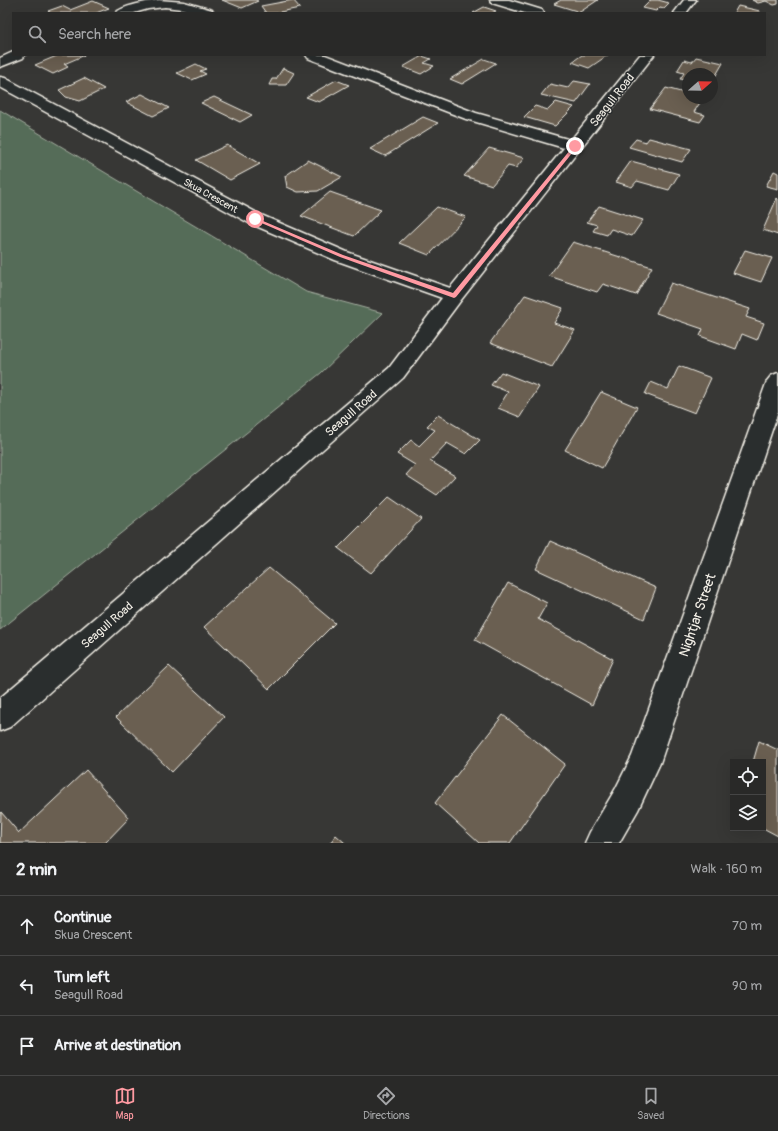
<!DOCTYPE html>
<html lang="en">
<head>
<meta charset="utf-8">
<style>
  :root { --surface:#292928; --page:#313130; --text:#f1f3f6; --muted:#a5a6a8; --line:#454545; --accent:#ff9aa2 }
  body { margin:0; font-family:Pangolin,sans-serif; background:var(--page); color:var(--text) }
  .controls { position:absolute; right:12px; bottom:12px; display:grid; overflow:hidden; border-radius:0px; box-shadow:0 4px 16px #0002 }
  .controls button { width:36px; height:36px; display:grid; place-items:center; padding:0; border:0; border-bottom:1px solid var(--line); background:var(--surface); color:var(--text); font:20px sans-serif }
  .compass { position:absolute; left:682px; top:68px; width:36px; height:36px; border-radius:50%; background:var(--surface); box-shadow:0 4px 16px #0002; rotate:70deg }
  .stop { position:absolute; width:12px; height:12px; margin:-9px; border:3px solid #ff9aa2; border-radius:50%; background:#fff }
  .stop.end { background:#ff9aa2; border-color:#fff; box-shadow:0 1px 4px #0008 }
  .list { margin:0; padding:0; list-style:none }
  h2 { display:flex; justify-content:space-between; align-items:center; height:52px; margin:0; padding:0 16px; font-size:17px }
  h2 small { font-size:13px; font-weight:400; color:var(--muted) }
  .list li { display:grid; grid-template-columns:26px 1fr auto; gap:12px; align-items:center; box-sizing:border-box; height:60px; padding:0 16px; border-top:1px solid var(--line) }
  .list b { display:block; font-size:15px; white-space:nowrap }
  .list p { margin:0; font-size:13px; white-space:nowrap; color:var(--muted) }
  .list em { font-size:13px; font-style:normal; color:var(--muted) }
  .icon { flex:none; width:22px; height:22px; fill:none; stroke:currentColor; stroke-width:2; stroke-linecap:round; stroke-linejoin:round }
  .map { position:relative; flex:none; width:778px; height:843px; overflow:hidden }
  .search { position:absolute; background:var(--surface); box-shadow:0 4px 16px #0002; left:12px; right:12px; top:12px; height:44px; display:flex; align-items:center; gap:10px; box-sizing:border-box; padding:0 14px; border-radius:0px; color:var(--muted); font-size:15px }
  .sheet { height:232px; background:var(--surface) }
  nav { display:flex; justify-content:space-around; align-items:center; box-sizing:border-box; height:56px; border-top:1px solid var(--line); background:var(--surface); font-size:11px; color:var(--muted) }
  nav a { display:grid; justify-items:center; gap:2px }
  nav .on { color:var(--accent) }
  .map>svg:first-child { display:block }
</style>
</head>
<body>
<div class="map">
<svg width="778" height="843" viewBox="0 0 778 843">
  <rect width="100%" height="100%" fill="#373735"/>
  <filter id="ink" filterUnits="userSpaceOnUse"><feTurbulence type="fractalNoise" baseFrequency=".025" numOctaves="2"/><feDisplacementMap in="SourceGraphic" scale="8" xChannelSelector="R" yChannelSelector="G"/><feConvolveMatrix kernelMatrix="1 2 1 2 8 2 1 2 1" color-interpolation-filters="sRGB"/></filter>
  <g filter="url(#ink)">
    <!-- green -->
    <polygon fill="#556c58" stroke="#a4aea0" points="0,110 306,292 383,313 321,373 0,630"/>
    <!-- building -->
    <g fill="#6a5f51" stroke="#f4f1e8">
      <polygon points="222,0 256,0 258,1 242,8"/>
      <polygon points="293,0 300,8 280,12 281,13 266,13 261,6"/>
      <polygon points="561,0 598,0 580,12 554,4"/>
      <polygon points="651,0 658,0 669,3 664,8 660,7 656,11 643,8"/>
      <polygon points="752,0 778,0 778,4 774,5 766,1 758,3"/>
      <polygon points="93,1 109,8 96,13 51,13 48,11 62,6 70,10"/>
      <polygon points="738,6 760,11 759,13 734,13"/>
      <polygon points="484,7 496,11 492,13 473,13"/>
      <polygon points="59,55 85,55 64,64 68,67 53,74 35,65"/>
      <polygon points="582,55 608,55 589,68 572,62"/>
      <polygon points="422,56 431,59 424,63 434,66 421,74 403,67"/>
      <polygon points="696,57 723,63 712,82 712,74 688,74 688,80 680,79 684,73 677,71 684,60 692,62"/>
      <polygon points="484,59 496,63 462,84 450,79"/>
      <polygon points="196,64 206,69 200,71 206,74 192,80 177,73"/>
      <polygon points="283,68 294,73 286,85 269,85 272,79 276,79"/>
      <polygon points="84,78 104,89 80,101 66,97 59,90"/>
      <polygon points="336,80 349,85 319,102 306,97"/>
      <polygon points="574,81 590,84 576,103 541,95 550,84 568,88"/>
      <polygon points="666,88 688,94 688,98 703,98 694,112 705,115 700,122 650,109"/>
      <polygon points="142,94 169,108 153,116 126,102"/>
      <polygon points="214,97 252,115 240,122 201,103"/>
      <polygon points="556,102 574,107 555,126 524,117 535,106 548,110"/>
      <polygon points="423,117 438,123 385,156 370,149"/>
      <polygon points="649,138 691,149 682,162 629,147 636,139 646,142"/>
      <polygon points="227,145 260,164 230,180 196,160"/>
      <polygon points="489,148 524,158 516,168 508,166 492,185 464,176"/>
      <polygon points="308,160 342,177 318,191 298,192 287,187 285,176"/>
      <polygon points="631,161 679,174 669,190 637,181 632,187 616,182"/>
      <polygon points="774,171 778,173 778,189 766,186"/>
      <polygon points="330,192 381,210 354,236 301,216"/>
      <polygon points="777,198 778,199 778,235 763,230"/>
      <polygon points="599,206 643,220 632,236 611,229 607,235 593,231 597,225 587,222"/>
      <polygon points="437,207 466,217 429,255 399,243"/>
      <polygon points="573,242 652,267 636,295 603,284 597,292 549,276"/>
      <polygon points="745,250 772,258 761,282 733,273"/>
      <polygon points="671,283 750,309 746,317 764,323 757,340 742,334 736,349 700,336 703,329 656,313"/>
      <polygon points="525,295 563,308 554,323 575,330 552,367 490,343"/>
      <polygon points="679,366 711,378 695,413 645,394 651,382 668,389"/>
      <polygon points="501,372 539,387 520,417 498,408 508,392 491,385"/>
      <polygon points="601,392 637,407 602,468 565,450"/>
      <polygon points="438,415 480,440 466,454 447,443 430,461 455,476 437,495 406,475 415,465 397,454 411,440 419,446 435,430 427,426"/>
      <polygon points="389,497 421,519 371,573 338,548"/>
      <polygon points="550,541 656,588 644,619 536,569"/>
      <polygon points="269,568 335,623 269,689 204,627"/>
      <polygon points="508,583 547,603 538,619 613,659 592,705 475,640"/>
      <polygon points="169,666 224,717 172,772 116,717"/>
      <polygon points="503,715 565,764 510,843 479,843 435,803"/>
      <polygon points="759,741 778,750 778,836 763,828 763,762 753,762"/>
      <polygon points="86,770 129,818 105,843 0,843 1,812 19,833"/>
      <polygon points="336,835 345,843 330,843"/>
    </g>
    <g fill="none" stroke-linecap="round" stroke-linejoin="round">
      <!-- minor casing -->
      <g stroke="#f4f1e8" stroke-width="3">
        <g id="minor">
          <path d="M159,0L184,2L212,10L214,13H196L182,9L165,7L148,9L134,13H116C121,6 150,1 159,0Z"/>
          <polygon points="490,0 509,0 542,10 544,13 525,13 492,3"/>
          <polygon points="684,0 696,0 686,13 674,13"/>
          <polygon points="13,52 13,55 25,55 23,58 0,67 0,58"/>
          <polygon points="306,55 325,55 476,113 571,140 640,55 654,55 461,300 403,378 10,727 0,731 0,698 389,368 442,298 335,260 249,223 0,87 0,77 5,78 261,215 347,252 450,288 564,148 466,119 308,58"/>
          <polygon points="778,373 778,412 660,763 638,810 619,843 585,843 590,832 616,788 632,756 767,381 771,376"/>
        </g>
      </g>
      <!-- minor -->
      <use href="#minor" fill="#2a2d2e" fill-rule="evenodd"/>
    </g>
  </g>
  <!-- route -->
  <polygon fill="#ff9aa2" points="575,144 577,147 456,297 454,298 340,257 252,219 256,218 343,255 453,293"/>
  <g text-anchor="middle" stroke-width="3" stroke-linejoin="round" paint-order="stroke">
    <!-- far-street labels -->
    <g font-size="10" fill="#f4f1e8" stroke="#2a2d2e">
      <text transform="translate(211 195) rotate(29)" y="4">Skua Crescent</text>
    </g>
    <!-- street labels -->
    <g font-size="12" fill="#f4f1e8" stroke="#2a2d2e">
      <text transform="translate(612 100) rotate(-52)" y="4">Seagull Road</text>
      <text transform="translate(351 413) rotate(-41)" y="4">Seagull Road</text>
      <text transform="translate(107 625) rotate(-41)" y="4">Seagull Road</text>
    </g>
    <!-- near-street labels -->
    <g font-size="14" fill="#f4f1e8" stroke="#2a2d2e">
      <text transform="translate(697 615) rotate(-71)" y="5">Nightjar Street</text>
    </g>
  </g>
</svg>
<div class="controls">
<button><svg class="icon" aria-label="locate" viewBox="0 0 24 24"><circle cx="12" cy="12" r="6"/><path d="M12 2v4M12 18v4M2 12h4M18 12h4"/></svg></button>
<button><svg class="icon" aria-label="layers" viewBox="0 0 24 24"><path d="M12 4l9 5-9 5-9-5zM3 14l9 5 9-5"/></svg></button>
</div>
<svg class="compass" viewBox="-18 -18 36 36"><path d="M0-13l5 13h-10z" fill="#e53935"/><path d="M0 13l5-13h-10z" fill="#a5a6a8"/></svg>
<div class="stop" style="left:255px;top:219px"></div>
<div class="stop end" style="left:575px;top:146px"></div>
<div class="search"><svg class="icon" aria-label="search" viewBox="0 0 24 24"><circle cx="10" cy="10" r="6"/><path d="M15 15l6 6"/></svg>Search here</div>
</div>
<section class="sheet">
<h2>2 min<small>Walk · 160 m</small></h2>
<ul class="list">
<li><svg class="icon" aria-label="ahead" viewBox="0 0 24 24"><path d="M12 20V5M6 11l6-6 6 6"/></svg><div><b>Continue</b><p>Skua Crescent</p></div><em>70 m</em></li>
<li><svg class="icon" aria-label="left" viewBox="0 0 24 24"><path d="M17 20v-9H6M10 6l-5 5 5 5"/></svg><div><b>Turn left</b><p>Seagull Road</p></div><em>90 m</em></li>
<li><svg class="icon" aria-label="arrive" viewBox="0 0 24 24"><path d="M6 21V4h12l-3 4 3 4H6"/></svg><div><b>Arrive at destination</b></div></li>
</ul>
</section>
<nav>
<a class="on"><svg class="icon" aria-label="map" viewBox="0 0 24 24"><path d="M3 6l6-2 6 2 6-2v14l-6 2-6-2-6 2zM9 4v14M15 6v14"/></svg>Map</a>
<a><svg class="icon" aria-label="directions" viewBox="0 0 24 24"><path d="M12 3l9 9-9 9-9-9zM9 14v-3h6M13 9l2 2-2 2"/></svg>Directions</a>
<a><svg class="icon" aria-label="saved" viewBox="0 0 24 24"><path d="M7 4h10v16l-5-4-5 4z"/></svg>Saved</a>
</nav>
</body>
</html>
